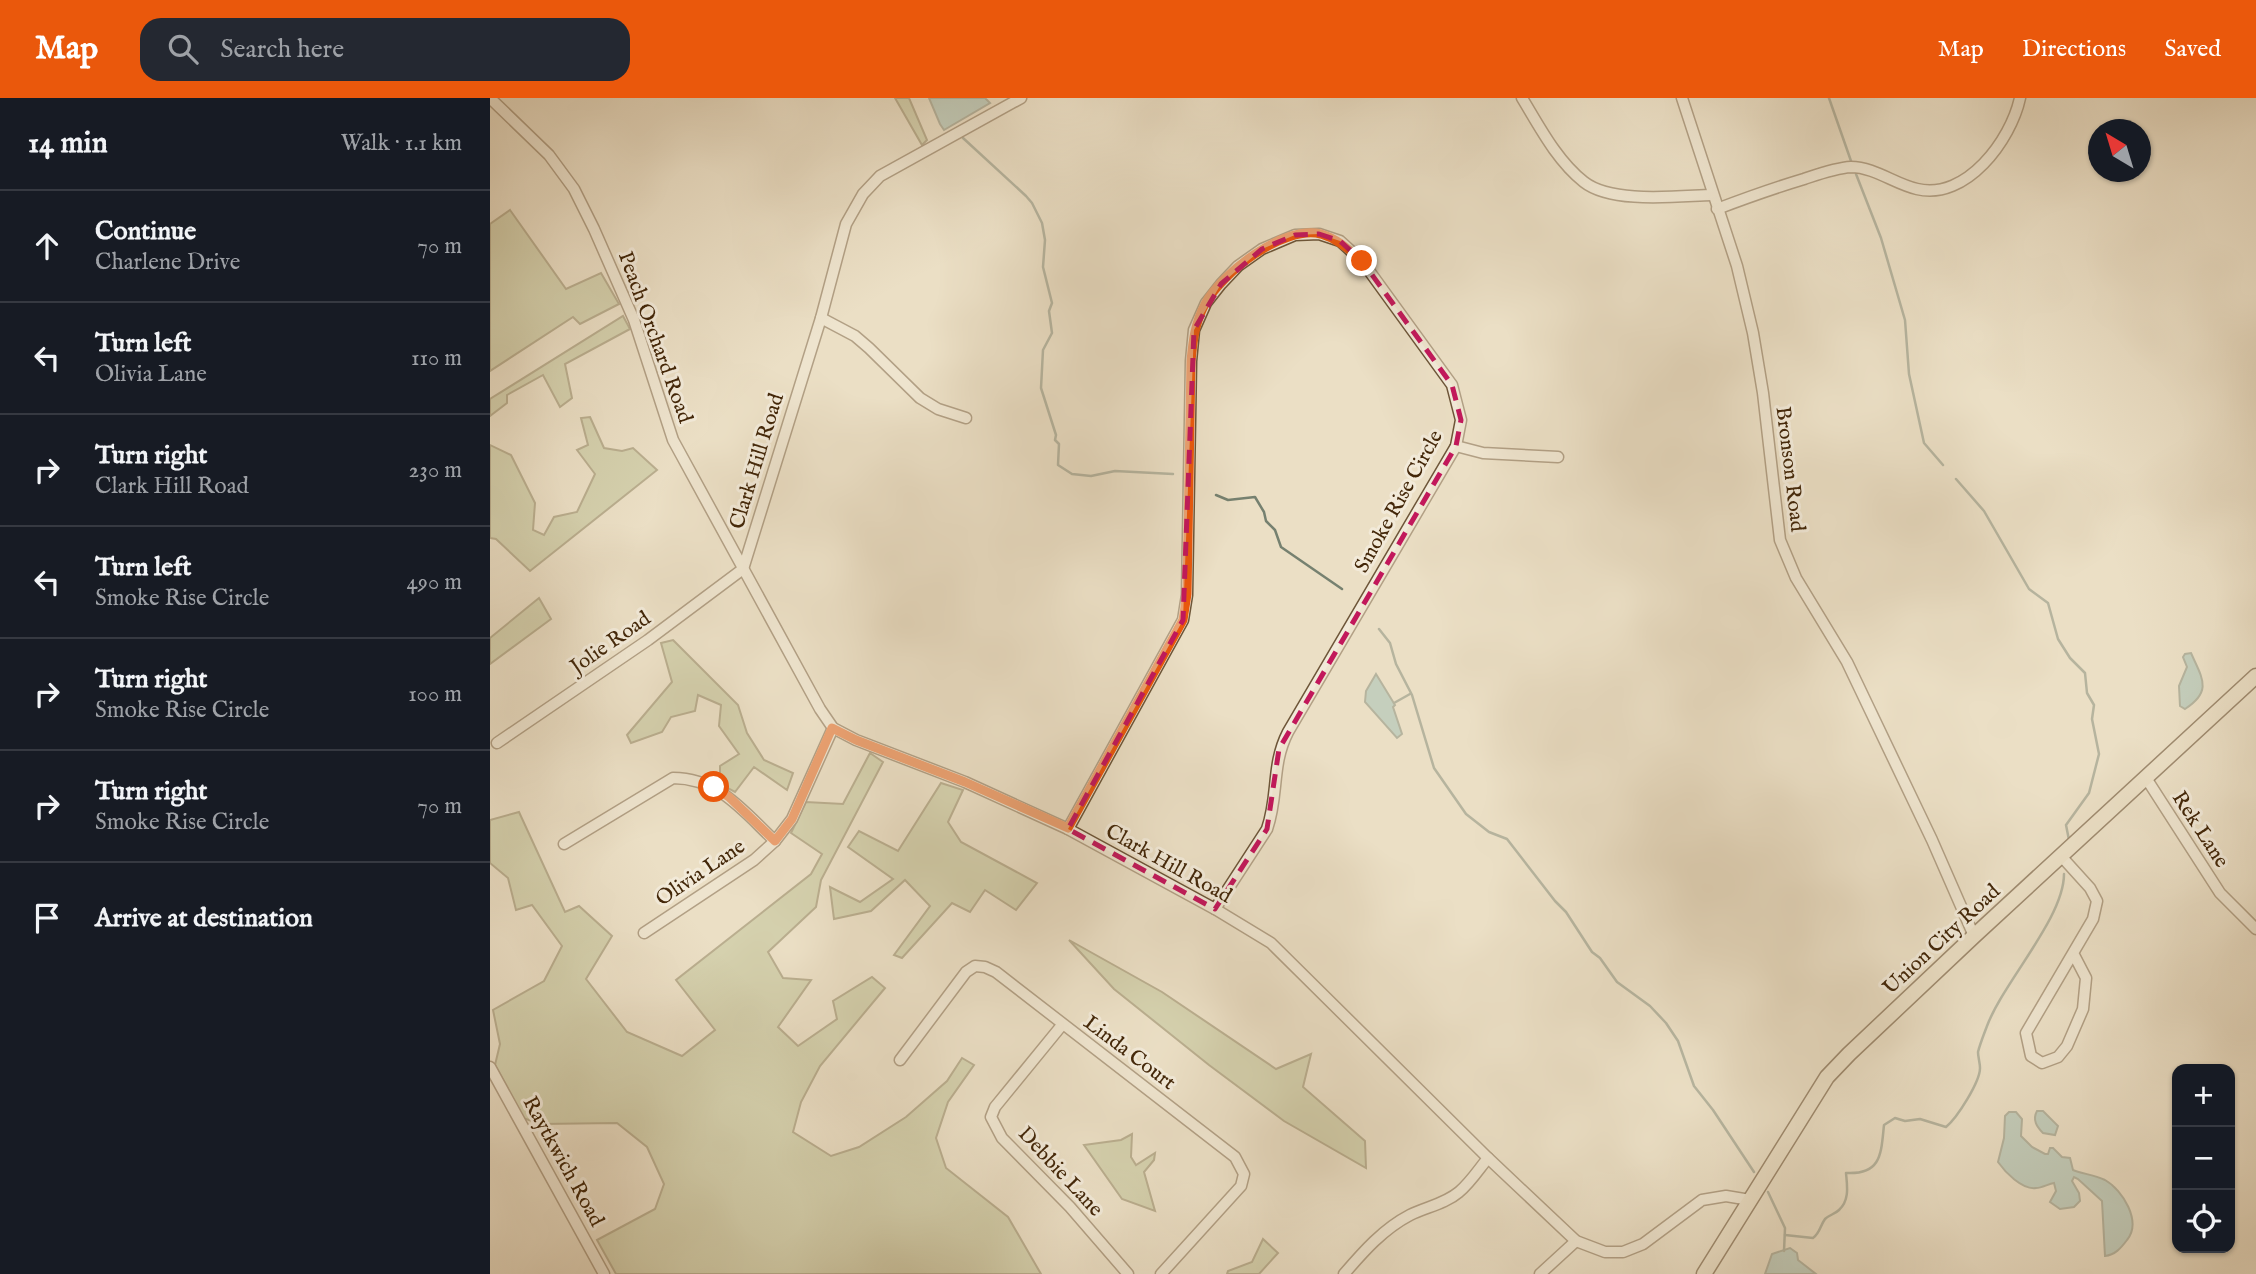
<!DOCTYPE html>
<html lang="en">
<head>
<meta charset="utf-8">
<style>
  :root { --surface:#171b24; --page:#242831; --text:#f1f3f6; --muted:#9ea1a6; --line:#363941; --accent:#ea580c }
  body { margin:0; font-family:"IM FELL English",serif; background:var(--page); color:var(--text) }
  .controls { position:absolute; right:21px; bottom:21px; display:grid; overflow:hidden; border-radius:14px; box-shadow:0 2px 5px #0004 }
  .controls button { width:63px; height:63px; display:grid; place-items:center; padding:0; border:0; border-bottom:2px solid var(--line); background:var(--surface); color:var(--text); font:35px sans-serif }
  .compass { position:absolute; left:1598px; top:21px; width:63px; height:63px; border-radius:50%; background:var(--surface); box-shadow:0 2px 5px #0004; rotate:322deg }
  .stop { position:absolute; width:21px; height:21px; margin:-16px; border:5px solid #ea580c; border-radius:50%; background:#fff }
  .stop.end { background:#ea580c; border-color:#fff; box-shadow:0 2px 7px #0008 }
  .list { margin:0; padding:0; list-style:none }
  h2 { display:flex; justify-content:space-between; align-items:center; height:91px; margin:0; padding:0 28px; font-size:30px }
  h2 small { font-size:23px; font-weight:400; color:var(--muted) }
  .list li { display:grid; grid-template-columns:46px 1fr auto; gap:21px; align-items:center; box-sizing:border-box; height:112px; padding:0 28px; border-top:2px solid var(--line) }
  .list b { display:block; font-size:26px; white-space:nowrap }
  .list p { margin:0; font-size:23px; white-space:nowrap; color:var(--muted) }
  .list em { font-size:23px; font-style:normal; color:var(--muted) }
  .icon { flex:none; width:38px; height:38px; fill:none; stroke:currentColor; stroke-width:2; stroke-linecap:round; stroke-linejoin:round }
  .map { position:relative; flex:none; width:1766px; height:1176px; overflow:hidden }
  header { display:flex; align-items:center; gap:42px; box-sizing:border-box; height:98px; padding:0 35px; background:var(--accent); color:#fff }
  header strong { font-size:33px }
  nav { display:flex; gap:38px; margin-inline-start:auto; font-size:24px }
  .search { width:490px; height:63px; background:var(--page); display:flex; align-items:center; gap:18px; box-sizing:border-box; padding:0 24px; border-radius:21px; color:var(--muted); font-size:26px }
  main { display:flex }
  aside { flex:1; background:var(--surface) }
  .map>svg:first-child { display:block }
</style>
</head>
<body>
<header>
<strong>Map</strong>
<div class="search"><svg class="icon" aria-label="search" viewBox="0 0 24 24"><circle cx="10" cy="10" r="6"/><path d="M15 15l6 6"/></svg>Search here</div>
<nav><a>Map</a><a>Directions</a><a>Saved</a></nav>
</header>
<main>
<aside>
<h2>14 min<small>Walk · 1.1 km</small></h2>
<ul class="list">
<li><svg class="icon" aria-label="ahead" viewBox="0 0 24 24"><path d="M12 20V5M6 11l6-6 6 6"/></svg><div><b>Continue</b><p>Charlene Drive</p></div><em>70 m</em></li>
<li><svg class="icon" aria-label="left" viewBox="0 0 24 24"><path d="M17 20v-9H6M10 6l-5 5 5 5"/></svg><div><b>Turn left</b><p>Olivia Lane</p></div><em>110 m</em></li>
<li><svg class="icon" aria-label="right" viewBox="0 0 24 24"><path d="M7 20v-9h11M14 6l5 5-5 5"/></svg><div><b>Turn right</b><p>Clark Hill Road</p></div><em>230 m</em></li>
<li><svg class="icon" aria-label="left" viewBox="0 0 24 24"><path d="M17 20v-9H6M10 6l-5 5 5 5"/></svg><div><b>Turn left</b><p>Smoke Rise Circle</p></div><em>490 m</em></li>
<li><svg class="icon" aria-label="right" viewBox="0 0 24 24"><path d="M7 20v-9h11M14 6l5 5-5 5"/></svg><div><b>Turn right</b><p>Smoke Rise Circle</p></div><em>100 m</em></li>
<li><svg class="icon" aria-label="right" viewBox="0 0 24 24"><path d="M7 20v-9h11M14 6l5 5-5 5"/></svg><div><b>Turn right</b><p>Smoke Rise Circle</p></div><em>70 m</em></li>
<li><svg class="icon" aria-label="arrive" viewBox="0 0 24 24"><path d="M6 21V4h12l-3 4 3 4H6"/></svg><div><b>Arrive at destination</b></div></li>
</ul>
</aside>
<div class="map">
<svg width="1766" height="1176" viewBox="0 0 1766 1176">
  <rect width="100%" height="100%" fill="#ebdfc5"/>
  <filter id="stains"><feTurbulence type="fractalNoise" baseFrequency=".00286" numOctaves="4"/><feColorMatrix values="0 0 0 0 .2 0 0 0 0 .09 0 0 0 0 .02 0 0 0 .5 -.17"/></filter>
  <radialGradient id="worn" r=".72"><stop offset=".6" stop-color="#630" stop-opacity="0"/><stop offset="1" stop-color="#630" stop-opacity=".3"/></radialGradient>
  <!-- green -->
  <g fill="#bac193" stroke="#7e744e" stroke-width="2">
    <polygon points="405,0 419,0 437,42 432,47"/>
    <polygon points="20,112 76,191 111,175 129,206 90,226 83,219 0,273 0,126"/>
    <polygon points="133,218 140,231 75,266 82,300 70,309 53,277 17,297 17,305 0,318 0,301"/>
    <polygon points="100,319 114,350 132,353 143,350 167,372 40,473 6,441 0,440 0,347 21,357 45,405 43,432 54,437 64,419 87,414 105,376 87,352 98,347 91,320"/>
    <polygon points="49,500 61,521 0,566 0,540"/>
    <polygon points="183,542 248,607 257,635 274,662 303,675 297,692 264,669 245,694 230,686 230,668 249,656 229,628 231,607 208,597 205,613 181,619 172,634 141,645 137,637 182,584 171,545"/>
    <polygon points="380,655 393,664 331,782 326,809 278,854 293,880 321,882 288,929 308,948 347,921 343,903 382,879 395,890 330,968 311,1004 303,1034 341,1058 369,1049 416,1019 457,983 472,960 484,967 458,1004 446,1040 456,1070 518,1119 551,1176 126,1176 107,1142 165,1111 174,1086 157,1049 127,1025 50,1026 33,1020 5,967 10,946 3,912 54,883 72,848 42,807 26,812 18,780 0,765 0,722 29,714 75,814 89,808 122,838 96,881 137,934 192,958 225,932 186,882 321,776 332,756 301,735 316,704 353,706"/>
    <polygon points="451,685 473,692 458,724 471,744 547,785 526,812 495,792 480,814 462,805 412,860 404,857 440,808 415,782 381,813 344,821 340,789 370,804 403,781 358,749 369,733 408,753"/>
    <polygon points="579,842 672,894 786,971 821,956 813,989 875,1043 876,1070 794,1023 719,967 624,891"/>
    <polygon points="642,1036 641,1059 646,1067 665,1055 664,1062 654,1074 665,1113 632,1101 594,1047 631,1042"/>
    <polygon points="773,1141 788,1155 769,1176 737,1176 738,1173 762,1164"/>
  </g>
  <!-- water -->
  <g fill="#98bdb4" stroke="#768170" stroke-width="2">
    <polygon points="439,0 495,0 500,5 454,32 450,26"/>
    <path d="M1701,555C1712,580 1723,593 1695,611L1690,608L1689,588L1697,569L1693,559L1695,556Z"/>
    <polygon points="886,576 905,607 903,609 912,636 907,640 875,604 876,593"/>
    <path d="M1547,1013H1553L1568,1028L1565,1037L1553,1035C1547,1029 1542,1022 1547,1013Z"/>
    <path d="M1519,1014H1526L1532,1021L1531,1038L1542,1049L1555,1056H1558L1560,1050H1563L1572,1059L1580,1060L1583,1072C1593,1076 1605,1077 1615,1082C1633,1092 1652,1124 1637,1142C1631,1150 1625,1157 1615,1158L1612,1103L1588,1081L1584,1079L1582,1083L1589,1095L1590,1103L1584,1109L1570,1111L1560,1104L1566,1093L1564,1085C1558,1086 1552,1090 1546,1090C1532,1092 1515,1074 1508,1064L1514,1040L1515,1018Z"/>
    <polygon points="1300,1150 1307,1155 1308,1162 1326,1176 1275,1176 1282,1156"/>
  </g>
  <g fill="none" stroke-linecap="round" stroke-linejoin="round">
    <!-- stream -->
    <g stroke="#768170" stroke-width="2.5">
      <polyline points="1339,0 1361,63"/>
      <polyline points="473,40 536,98 542,105 552,125 555,142 553,169 562,205 559,213 562,235 553,252 551,290 566,337 565,342 569,346 568,367 582,376 601,378 625,373 683,376"/>
      <polyline points="1366,76 1391,140 1415,222 1419,276 1434,345 1453,367"/>
      <polyline points="1466,381 1494,413 1539,491 1558,505 1568,541 1580,560 1595,575 1597,595 1604,607 1602,621 1609,656 1599,695 1576,727 1579,742"/>
      <polyline points="726,397 738,402 765,399 774,414 776,423 785,432 791,449 852,491"/>
      <polyline points="889,531 900,545 906,566 922,597 944,670 976,716 999,734 1017,741 1065,803 1076,814 1102,854 1110,860 1127,884 1160,908 1176,925 1188,943 1204,988 1223,1012 1264,1074"/>
      <polyline points="904,605 920,596"/>
      <polyline points="1278,1094 1295,1130 1294,1153"/>
      <path d="M1295,1137L1323,1140C1330,1135 1330,1128 1335,1121C1339,1117 1345,1116 1349,1112C1360,1102 1357,1087 1356,1075C1392,1077 1391,1055 1394,1027L1405,1020L1415,1023L1430,1021L1456,1029C1467,1020 1490,984 1490,970C1490,965 1488,959 1488,954C1490,946 1494,936 1497,928C1514,883 1574,820 1574,776"/>
    </g>
    <!-- minor casing -->
    <g stroke="#6d5538" stroke-width="13">
      <g id="minor">
        <polyline points="0,0 59,57 84,91 104,131 144,222 183,342 330,611 343,630 366,642 475,684 578,731 725,811 781,845 998,1060 1086,1143 1115,1154 1133,1154 1153,1146 1212,1102 1236,1098 1260,1102"/>
        <path d="M1032,0C1049,28 1067,63 1094,84C1122,106 1188,98 1222,97"/>
        <polyline points="1192,0 1247,168 1263,235 1273,295 1290,442 1306,480 1357,564 1442,742 1484,838"/>
        <path d="M1227,111C1256,100 1284,90 1314,81C1329,76 1345,70 1361,69C1384,69 1405,86 1427,91C1476,103 1521,42 1530,0"/>
        <polyline points="331,220 365,238 379,250 430,300 448,311 476,320"/>
        <polyline points="966,348 993,355 1068,359"/>
        <polyline points="253,471 331,220 356,126 373,96 390,78 531,0"/>
        <polyline points="7,645 158,542 253,471"/>
        <polyline points="1656,680 1730,795 1766,831"/>
        <path d="M578,731L693,522L697,497L701,263L704,232L716,205L731,186L748,168L772,151L805,137L829,136L850,143L872,163L962,287L971,322L966,348L798,634C781,667 789,697 777,731L725,811"/>
        <path d="M74,746L183,680C229,680 254,714 285,743"/>
        <polyline points="1571,758 1600,790 1607,803 1603,821 1536,935 1541,958 1552,965 1568,959 1577,948 1593,911 1596,880 1583,855"/>
        <polyline points="154,835 264,762 285,743 302,721 343,630"/>
        <polyline points="572,927 505,1009 501,1019 512,1040 580,1109 638,1176"/>
        <polyline points="410,962 476,874 485,868 495,869 506,874 745,1059 754,1076 751,1088 671,1176"/>
        <polyline points="0,969 114,1176"/>
        <path d="M854,1176C873,1154 893,1131 920,1117C936,1109 955,1106 969,1094C980,1085 989,1071 998,1060"/>
        <polyline points="1050,1176 1086,1143"/>
      </g>
    </g>
    <!-- major casing -->
    <g stroke="#432709" stroke-width="17">
      <polyline id="major" points="1214,1176 1337,979 1359,956 1484,838 1766,578"/>
    </g>
    <!-- minor -->
    <use href="#minor" stroke="#f2ead9" stroke-width="10"/>
    <!-- major -->
    <use href="#major" stroke="#ebdfc5" stroke-width="14"/>
  </g>
  <g fill="none" stroke-linecap="round" stroke-linejoin="round">
    <!-- route -->
    <path stroke="#ea580c" stroke-width="9" d="M224,689L239,699L285,743L302,721L342,630L366,642L475,684L578,730L693,522L697,496L701,263C703,242 705,225 715,206C733,174 793,127 831,136C848,141 859,152 872,163"/>
  </g>
  <!-- marked area -->
  <path d="M0 0H1766V1176H0ZM829,136L850,143L872,163L962,287L971,322L966,348L789,651L777,731L725,811L578,731L693,522L704,232L731,186L772,151L805,137Z" fill="#ebdfc5" fill-opacity=".55" fill-rule="evenodd"/>
  <path fill="none" stroke="#c2185b" stroke-width="5" stroke-dasharray="14 9" stroke-linejoin="round" d="M829,136L850,143L872,163L962,287L971,322L966,348L789,651L777,731L725,811L578,731L693,522L704,232L731,186L772,151L805,137Z"/>
  <g text-anchor="middle" stroke-width="6" stroke-linejoin="round" paint-order="stroke">
    <!-- street labels -->
    <g font-size="21" fill="#432709" stroke="#f2ead9">
      <text transform="translate(166 239) rotate(70)" y="7">Peach Orchard Road</text>
      <text transform="translate(266 363) rotate(-73)" y="7">Clark Hill Road</text>
      <text transform="translate(1301 371) rotate(83)" y="7">Bronson Road</text>
      <text transform="translate(908 403) rotate(-61)" y="7">Smoke Rise Circle</text>
      <text transform="translate(120 544) rotate(-35)" y="7">Jolie Road</text>
      <text transform="translate(1711 731) rotate(57)" y="7">Rek Lane</text>
      <text transform="translate(679 765) rotate(29)" y="7">Clark Hill Road</text>
      <text transform="translate(210 774) rotate(-34)" y="7">Olivia Lane</text>
      <text transform="translate(1451 841) rotate(-43)" y="7">Union City Road</text>
      <text transform="translate(640 954) rotate(37)" y="7">Linda Court</text>
      <text transform="translate(74 1063) rotate(61)" y="7">Raytkwich Road</text>
      <text transform="translate(571 1073) rotate(47)" y="7">Debbie Lane</text>
    </g>
  </g>
  <rect width="100%" height="100%" filter="url(#stains)"/>
  <rect width="100%" height="100%" fill="url(#worn)"/>
</svg>
<div class="controls">
<button>+</button>
<button>−</button>
<button><svg class="icon" aria-label="locate" viewBox="0 0 24 24"><circle cx="12" cy="12" r="6"/><path d="M12 2v4M12 18v4M2 12h4M18 12h4"/></svg></button>
</div>
<svg class="compass" viewBox="-18 -18 36 36"><path d="M0-13l5 13h-10z" fill="#e53935"/><path d="M0 13l5-13h-10z" fill="#9ea1a6"/></svg>
<div class="stop" style="left:224px;top:689px"></div>
<div class="stop end" style="left:872px;top:163px"></div>
</div>
</main>
</body>
</html>
